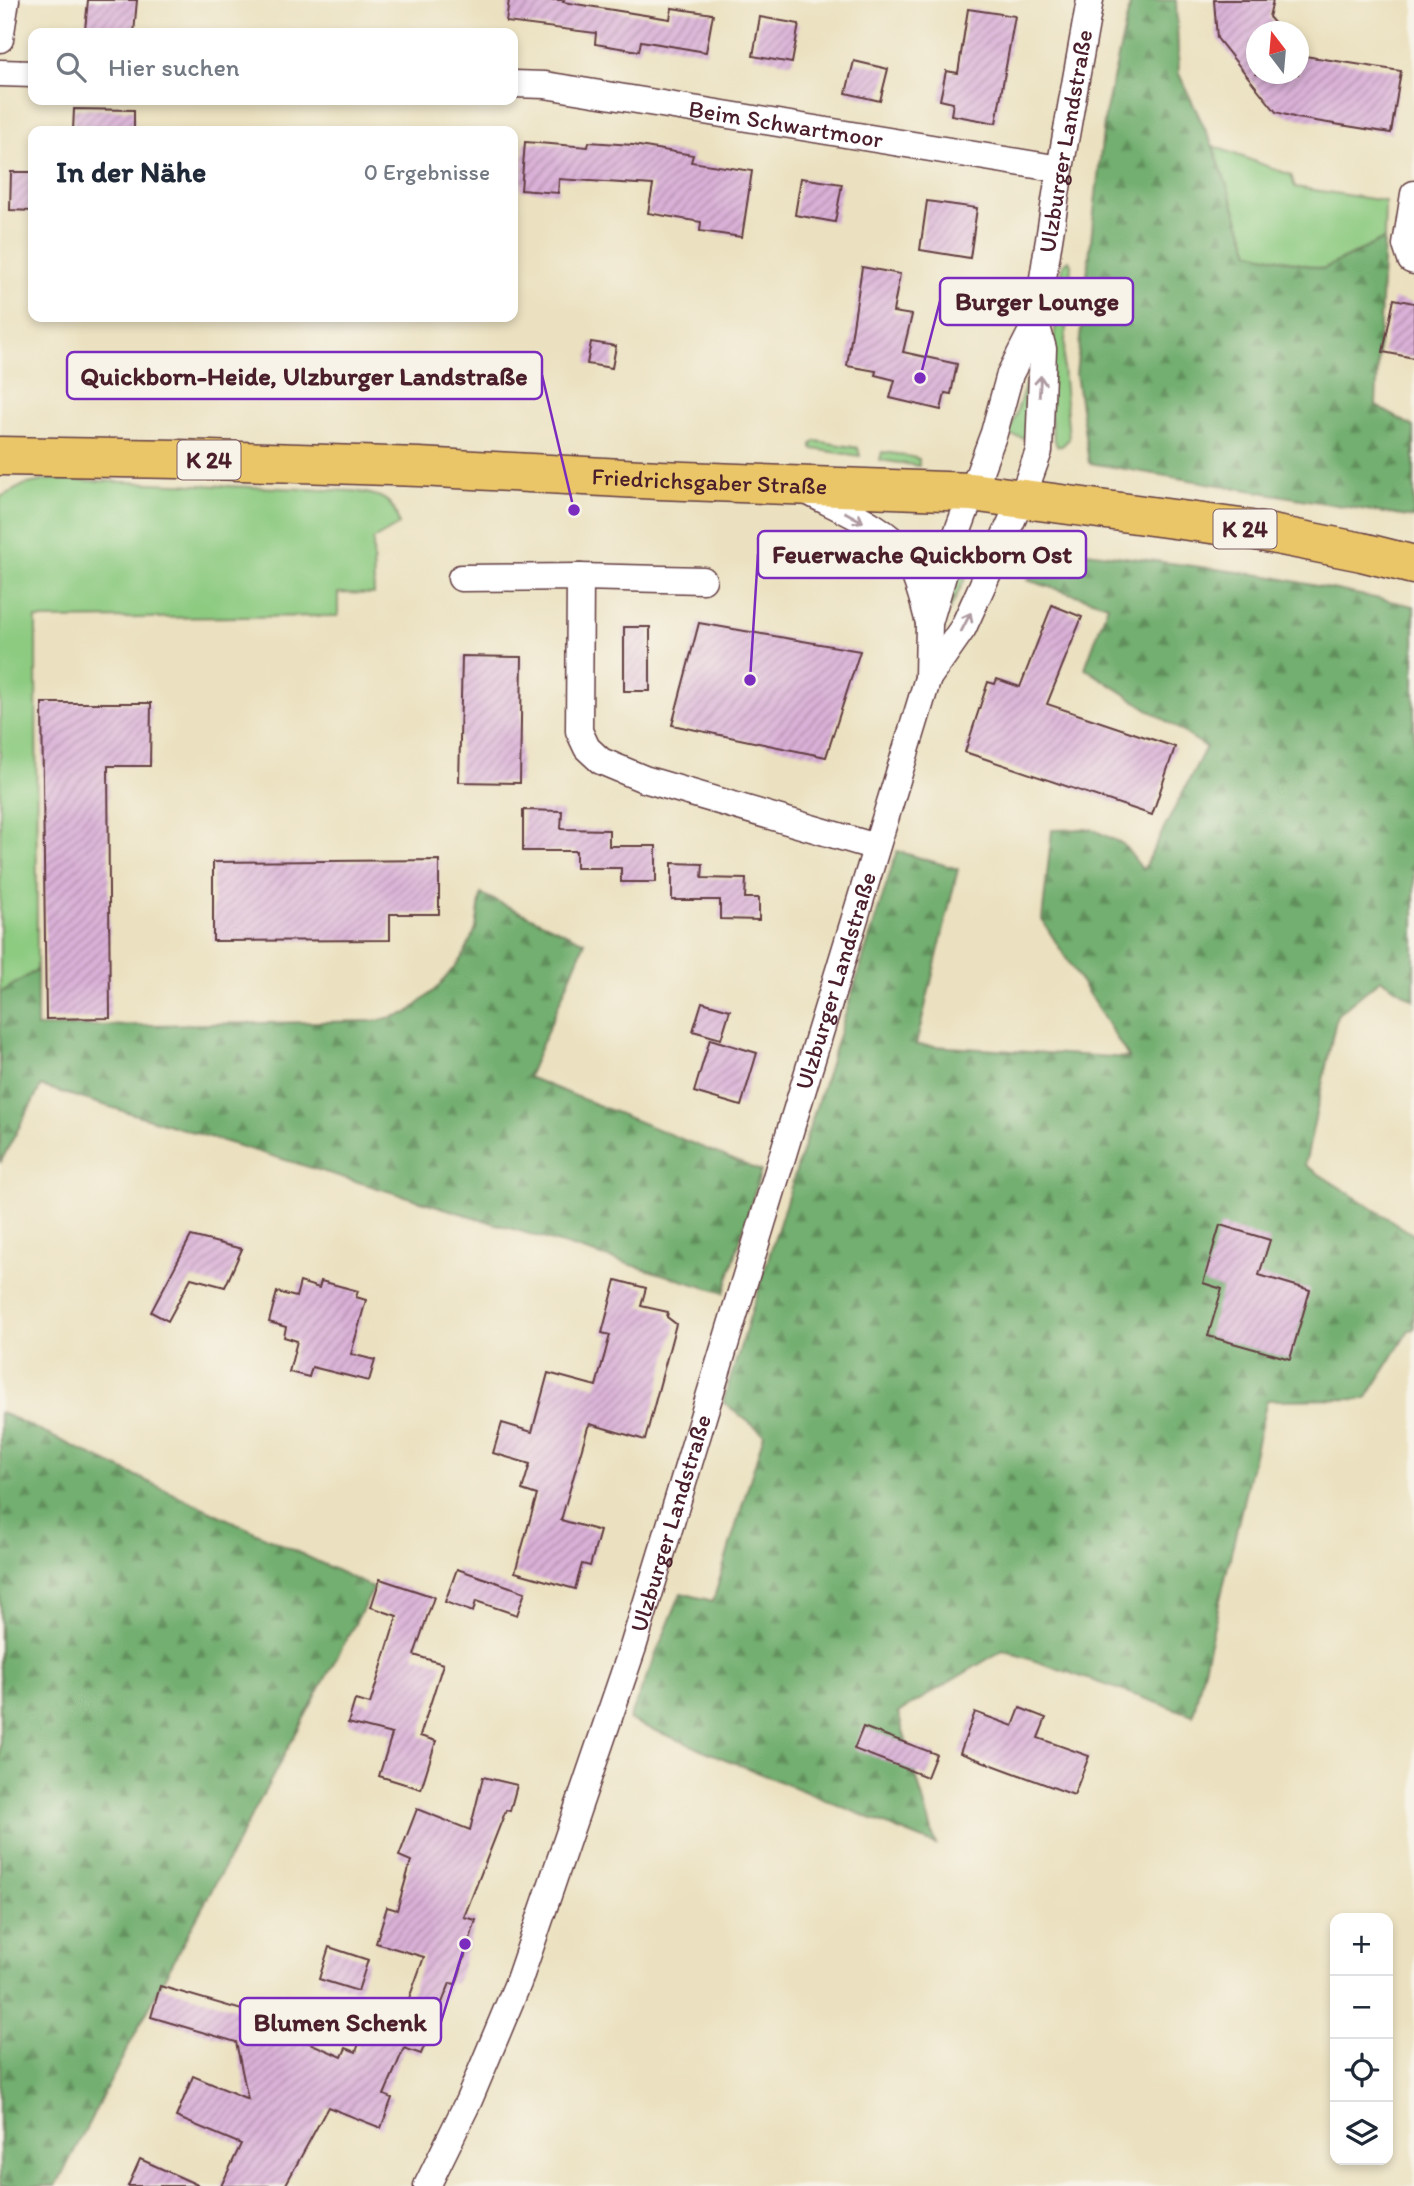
<!DOCTYPE html>
<html lang="de">
<head>
<meta charset="utf-8">
<style>
  :root { --surface:#fff; --page:#f6f6f7; --text:#1f2937; --muted:#747a83; --line:#e0e1e3 }
  body { margin:0; font-family:Itim,sans-serif; background:var(--page); color:var(--text) }
  .controls { position:absolute; right:21px; bottom:21px; display:grid; overflow:hidden; border-radius:14px; box-shadow:0 4px 10px #0003 }
  .controls button { width:63px; height:63px; display:grid; place-items:center; padding:0; border:0; border-bottom:2px solid var(--line); background:var(--surface); color:var(--text); font:35px sans-serif }
  .compass { position:absolute; left:1246px; top:21px; width:63px; height:63px; border-radius:50%; background:var(--surface); box-shadow:0 4px 10px #0003; rotate:344deg }
  .list { margin:0; padding:0; list-style:none }
  h2 { display:flex; justify-content:space-between; align-items:center; height:91px; margin:0; padding:0 28px; font-size:30px }
  h2 small { font-size:23px; font-weight:400; color:var(--muted) }
  .icon { flex:none; width:38px; height:38px; fill:none; stroke:currentColor; stroke-width:2; stroke-linecap:round; stroke-linejoin:round }
  .map { position:relative; flex:none; width:1414px; height:2186px; overflow:hidden }
  .search { position:absolute; background:var(--surface); box-shadow:0 4px 10px #0003; left:28px; top:28px; width:490px; height:77px; display:flex; align-items:center; gap:18px; box-sizing:border-box; padding:0 24px; border-radius:14px; color:var(--muted); font-size:26px }
  .panel { position:absolute; background:var(--surface); box-shadow:0 4px 10px #0003; left:28px; top:126px; width:490px; height:196px; border-radius:14px }
  .map>svg:first-child { display:block }
</style>
</head>
<body>
<div class="map">
<svg width="1414" height="2186" viewBox="0 0 1414 2186">
  <defs>
    <pattern id="forest-firs" width="22" height="20" patternUnits="userSpaceOnUse" patternTransform="scale(1.75)"><rect width="22" height="20" fill="#72af6f"/><path d="M5 1l3.5 6h-7zM16 11l3.5 6h-7z" fill="#608e5b"/></pattern>
    <pattern id="building-hatch" width="6" height="6" patternUnits="userSpaceOnUse" patternTransform="scale(1.75)"><rect width="6" height="6" fill="#dab1d8"/><path d="M-1 1l2-2M0 6l6-6M5 7l2-2" fill="none" stroke="#b38faf"/></pattern>
  </defs>
  <rect width="100%" height="100%" fill="#f7f3e8"/>
  <filter id="ink" filterUnits="userSpaceOnUse"><feTurbulence type="fractalNoise" baseFrequency=".0143" numOctaves="2"/><feDisplacementMap in="SourceGraphic" scale="14" xChannelSelector="R" yChannelSelector="G"/><feConvolveMatrix kernelMatrix="1 2 1 2 8 2 1 2 1" color-interpolation-filters="sRGB"/></filter>
  <filter id="wash" filterUnits="userSpaceOnUse"><feTurbulence type="fractalNoise" baseFrequency=".00686" numOctaves="4" result="noise"/><feDisplacementMap in="SourceGraphic" scale="28" xChannelSelector="R" yChannelSelector="G"/><feGaussianBlur stdDeviation="1.57" result="paint"/><feColorMatrix in="noise" values="0 0 0 0 0 0 0 0 0 0 0 0 0 0 0 0 0 1.4 0 .05"/><feComposite in="paint" operator="in"/></filter>
  <g filter="url(#wash)">
    <rect width="100%" height="100%" fill="#ebe1c0"/>
    <!-- green -->
    <g fill="#8dcb81" stroke="#6c7556" stroke-width="2">
      <polygon points="1213,146 1291,175 1295,187 1385,201 1384,239 1323,269 1250,252"/>
      <path d="M1069,260L1071,264L1070,279L1063,366L1069,439L1062,446H1057C1042,414 1057,316 1061,279L1063,265Z"/>
      <polygon points="1028,377 1029,381 1025,438 1009,435"/>
      <polygon points="816,441 858,448 860,456 812,449 812,444"/>
      <path d="M882,452C887,452 914,457 919,459V466L880,460Z"/>
      <path d="M50,479L353,491C378,495 394,496 399,525L373,540L374,594L338,593V616L36,619L37,970L0,993V497L24,485Z"/>
      <polygon points="965,550 977,555 950,609 948,604"/>
    </g>
    <!-- forest -->
    <g fill="url(#forest-firs)" stroke="#5e674d" stroke-width="2">
      <polygon points="1131,0 1176,0 1179,74 1213,146 1250,252 1323,269 1384,239 1376,406 1414,427 1414,518 1089,463 1076,374 1105,114"/>
      <polygon points="1064,549 1269,576 1414,606 1414,1000 1381,979 1337,1015 1305,1165 1414,1235 1414,1329 1409,1330 1366,1399 1267,1400 1193,1715 1003,1650 898,1713 936,1845 629,1720 681,1593 713,1601 764,1434 723,1402 897,851 958,869 916,1045 1129,1058 1042,920 1052,830 1092,829 1123,844 1143,870 1206,747 1085,668 1108,605 1027,580"/>
      <polygon points="481,894 585,942 528,1077 761,1171 724,1293 41,1086 0,1163 0,993 37,970 37,1027 376,1021 408,1013 439,986 463,956 476,929"/>
      <polygon points="0,1412 374,1588 160,1986 56,2186 0,2186"/>
    </g>
    <g id="blocks">
      <!-- building -->
      <g fill="url(#building-hatch)">
        <polygon points="88,0 137,0 134,33 85,30"/>
        <polygon points="509,0 564,0 563,2 670,19 672,8 713,14 706,52 641,41 639,51 595,44 596,33 506,22"/>
        <polygon points="1214,0 1273,0 1269,17 1282,32 1256,32 1256,74 1298,74 1298,55 1401,71 1391,133 1297,118 1276,112 1217,38"/>
        <polygon points="968,9 1015,16 996,123 951,115 953,103 940,100 946,71 958,73"/>
        <polygon points="760,17 799,24 792,63 753,56"/>
        <polygon points="854,61 888,69 880,101 846,93"/>
        <polygon points="74,109 134,110 134,131 73,131"/>
        <polygon points="525,142 588,147 589,142 633,145 693,155 691,162 752,171 742,237 700,231 701,222 648,213 653,185 559,179 558,193 521,190"/>
        <polygon points="11,172 33,172 33,211 10,210"/>
        <polygon points="801,178 842,184 835,222 795,215"/>
        <polygon points="927,201 977,208 970,258 920,250"/>
        <polygon points="862,267 900,274 893,312 912,315 903,352 957,364 951,394 945,393 941,410 890,398 895,380 875,375 876,371 847,366"/>
        <polygon points="1394,299 1414,303 1414,358 1383,352"/>
        <polygon points="591,342 616,346 612,368 587,364"/>
        <polygon points="1052,605 1082,617 1047,704 1175,747 1152,815 965,752 988,682 995,684 997,679 1020,687"/>
        <polygon points="699,623 860,651 826,757 672,725"/>
        <rect x="624" y="627" width="26" height="64"/>
        <polygon points="462,656 522,657 520,783 459,782"/>
        <polygon points="42,703 151,703 150,766 108,766 110,1018 46,1019"/>
        <polygon points="523,810 562,811 561,829 609,830 609,846 656,846 656,882 621,882 621,868 576,868 576,851 523,851"/>
        <polygon points="439,860 439,914 390,914 390,940 213,941 213,862"/>
        <polygon points="672,863 703,864 702,878 746,879 745,898 759,898 759,920 720,919 720,900 672,900"/>
        <polygon points="702,1002 730,1010 721,1039 693,1031"/>
        <polygon points="710,1039 757,1053 741,1106 694,1092"/>
        <polygon points="1220,1225 1270,1240 1259,1275 1310,1290 1290,1359 1208,1336 1222,1289 1203,1283"/>
        <polygon points="191,1236 242,1249 225,1287 191,1278 168,1321 151,1312"/>
        <polygon points="616,1280 646,1288 641,1306 668,1312 667,1317 676,1324 645,1440 590,1424 588,1427 561,1520 600,1531 590,1566 582,1564 575,1589 515,1572 537,1495 522,1490 530,1464 493,1453 502,1423 532,1432 548,1373 596,1386 610,1335 602,1333"/>
        <polygon points="321,1281 358,1291 356,1297 366,1300 351,1354 375,1360 369,1381 312,1367 309,1377 289,1372 297,1341 284,1337 286,1327 269,1322 277,1292 296,1297 300,1282 319,1288"/>
        <polygon points="457,1569 525,1592 517,1615 476,1601 473,1612 445,1602"/>
        <polygon points="380,1579 434,1597 414,1655 443,1664 420,1736 436,1741 421,1789 379,1776 392,1734 348,1723 355,1700 370,1704 397,1616 371,1607"/>
        <polygon points="1020,1708 1046,1718 1038,1738 1089,1756 1074,1795 960,1753 975,1712 1013,1726"/>
        <polygon points="863,1727 936,1754 927,1777 854,1749"/>
        <polygon points="483,1777 517,1785 510,1811 506,1810 464,1917 476,1920 456,1984 450,1983 421,2054 404,2048 384,2095 392,2098 381,2128 328,2107 285,2186 221,2186 241,2144 176,2117 193,2076 248,2099 236,2042 151,2017 160,1986 276,2020 277,2029 342,2057 346,2048 356,2052 373,2004 403,2015 424,1957 376,1943 387,1907 397,1910 411,1861 399,1856 417,1809 470,1830"/>
        <polygon points="329,1947 368,1960 358,1991 319,1979"/>
        <polygon points="140,2159 200,2186 128,2186"/>
      </g>
    </g>
  </g>
  <g filter="url(#ink)">
    <use href="#blocks" fill-opacity="0" stroke="#623c41" stroke-width="2"/>
    <g fill="none" stroke-linecap="round" stroke-linejoin="round">
      <!-- minor casing -->
      <g stroke="#623c41" stroke-width="29">
        <g id="minor">
          <polyline points="0,39 6,0"/>
          <polyline points="0,73 33,74"/>
          <path id="s1" d="M513,84L545,85L1060,169"/>
          <polyline points="1414,194 1406,245 1411,260 1414,261"/>
          <path d="M805,490C830,504 876,523 895,543C915,565 922,596 929,623"/>
          <polyline points="580,577 579,731 587,748 601,761 644,779 876,847"/>
          <polyline points="461,578 580,577 703,580"/>
          <polyline points="928,678 963,628 1022,498 1039,451 1043,349 1036,323"/>
          <path id="s2" d="M427,2186L469,2100L518,1983L633,1647L928,678L929,623L949,555L994,433L1010,374L1036,323L1060,169L1090,0"/>
        </g>
      </g>
      <!-- primary casing -->
      <g stroke="#623c41" stroke-width="41">
        <g id="primary">
          <path id="s3" d="M0,456L178,459L419,467L659,480L971,492L1241,528L1362,552L1414,565"/>
        </g>
      </g>
      <!-- minor -->
      <use href="#minor" stroke="#fff" stroke-width="26"/>
      <!-- primary -->
      <use href="#primary" stroke="#ebc669" stroke-width="38"/>
    </g>
    <!-- one-way arrows -->
    <defs><path id="oneway-shaft" d="M-6 0H5M1.5-3L5.5 0L1.5 3" fill="none" stroke-width="1.6" stroke-linecap="round" stroke-linejoin="round" transform="scale(1.75)"/></defs>
    <g stroke="#ae9aa0">
      <use href="#oneway-shaft" transform="translate(1040 386) rotate(-86)"/>
      <use href="#oneway-shaft" transform="translate(854 517) rotate(29)"/>
      <use href="#oneway-shaft" transform="translate(966 622) rotate(-63)"/>
    </g>
  </g>
  <g text-anchor="middle" stroke-width="5" stroke-linejoin="round" paint-order="stroke">
    <!-- shield labels -->
    <g fill="#f7f3e8" stroke="#7e5f64" stroke-width="2">
      <rect x="177.5" y="440.5" width="63" height="39" rx="5"/>
      <rect x="1213.5" y="509.5" width="63" height="39" rx="5"/>
    </g>
    <g font-size="23" font-weight="bold" fill="#4a1f2b">
      <text x="209" y="468">K 24</text>
      <text x="1245" y="537">K 24</text>
    </g>
    <!-- street labels -->
    <g font-size="24" fill="#4a1f2b" stroke="#f7f3e8">
      <text dy="8" stroke="none"><textPath href="#s1" startOffset="276">Beim Schwartmoor</textPath></text>
      <text dy="8" stroke="none"><textPath href="#s2" startOffset="2149">Ulzburger Landstraße</textPath></text>
      <text dy="8" stroke="none"><textPath href="#s3" startOffset="710">Friedrichsgaber Straße</textPath></text>
      <text dy="8" stroke="none"><textPath href="#s2" startOffset="1274">Ulzburger Landstraße</textPath></text>
      <text dy="8" stroke="none"><textPath href="#s2" startOffset="707">Ulzburger Landstraße</textPath></text>
    </g>
  </g>
  <!-- callouts -->
  <path fill="none" stroke="#7b2cbf" stroke-width="2.5" d="M920 378L940 301M574 510L542 375M750 680L758 554M465 1944L441 2022"/>
  <g fill="#7b2cbf" stroke="#f7f3e8" stroke-width="2.5">
    <circle cx="920" cy="378" r="7"/>
    <circle cx="574" cy="510" r="7"/>
    <circle cx="750" cy="680" r="7"/>
    <circle cx="465" cy="1944" r="7"/>
  </g>
  <g fill="#f7f3e8" stroke="#7b2cbf" stroke-width="2.5">
    <rect x="940" y="278" width="193" height="47" rx="7"/>
    <rect x="67" y="352" width="475" height="47" rx="7"/>
    <rect x="758" y="531" width="328" height="47" rx="7"/>
    <rect x="240" y="1998" width="201" height="47" rx="7"/>
  </g>
  <g font-size="26" text-anchor="middle" font-weight="bold" fill="#4a1f2b">
    <text x="1037" y="310">Burger Lounge</text>
    <text x="304" y="385">Quickborn-Heide, Ulzburger Landstraße</text>
    <text x="922" y="563">Feuerwache Quickborn Ost</text>
    <text x="340" y="2031">Blumen Schenk</text>
  </g>
</svg>
<div class="controls">
<button>+</button>
<button>−</button>
<button><svg class="icon" aria-label="locate" viewBox="0 0 24 24"><circle cx="12" cy="12" r="6"/><path d="M12 2v4M12 18v4M2 12h4M18 12h4"/></svg></button>
<button><svg class="icon" aria-label="layers" viewBox="0 0 24 24"><path d="M12 4l9 5-9 5-9-5zM3 14l9 5 9-5"/></svg></button>
</div>
<svg class="compass" viewBox="-18 -18 36 36"><path d="M0-13l5 13h-10z" fill="#e53935"/><path d="M0 13l5-13h-10z" fill="#747a83"/></svg>
<div class="search"><svg class="icon" aria-label="search" viewBox="0 0 24 24"><circle cx="10" cy="10" r="6"/><path d="M15 15l6 6"/></svg>Hier suchen</div>
<section class="panel">
<h2>In der Nähe<small>0 Ergebnisse</small></h2>
<ul class="list">
</ul>
</section>
</div>
</body>
</html>
